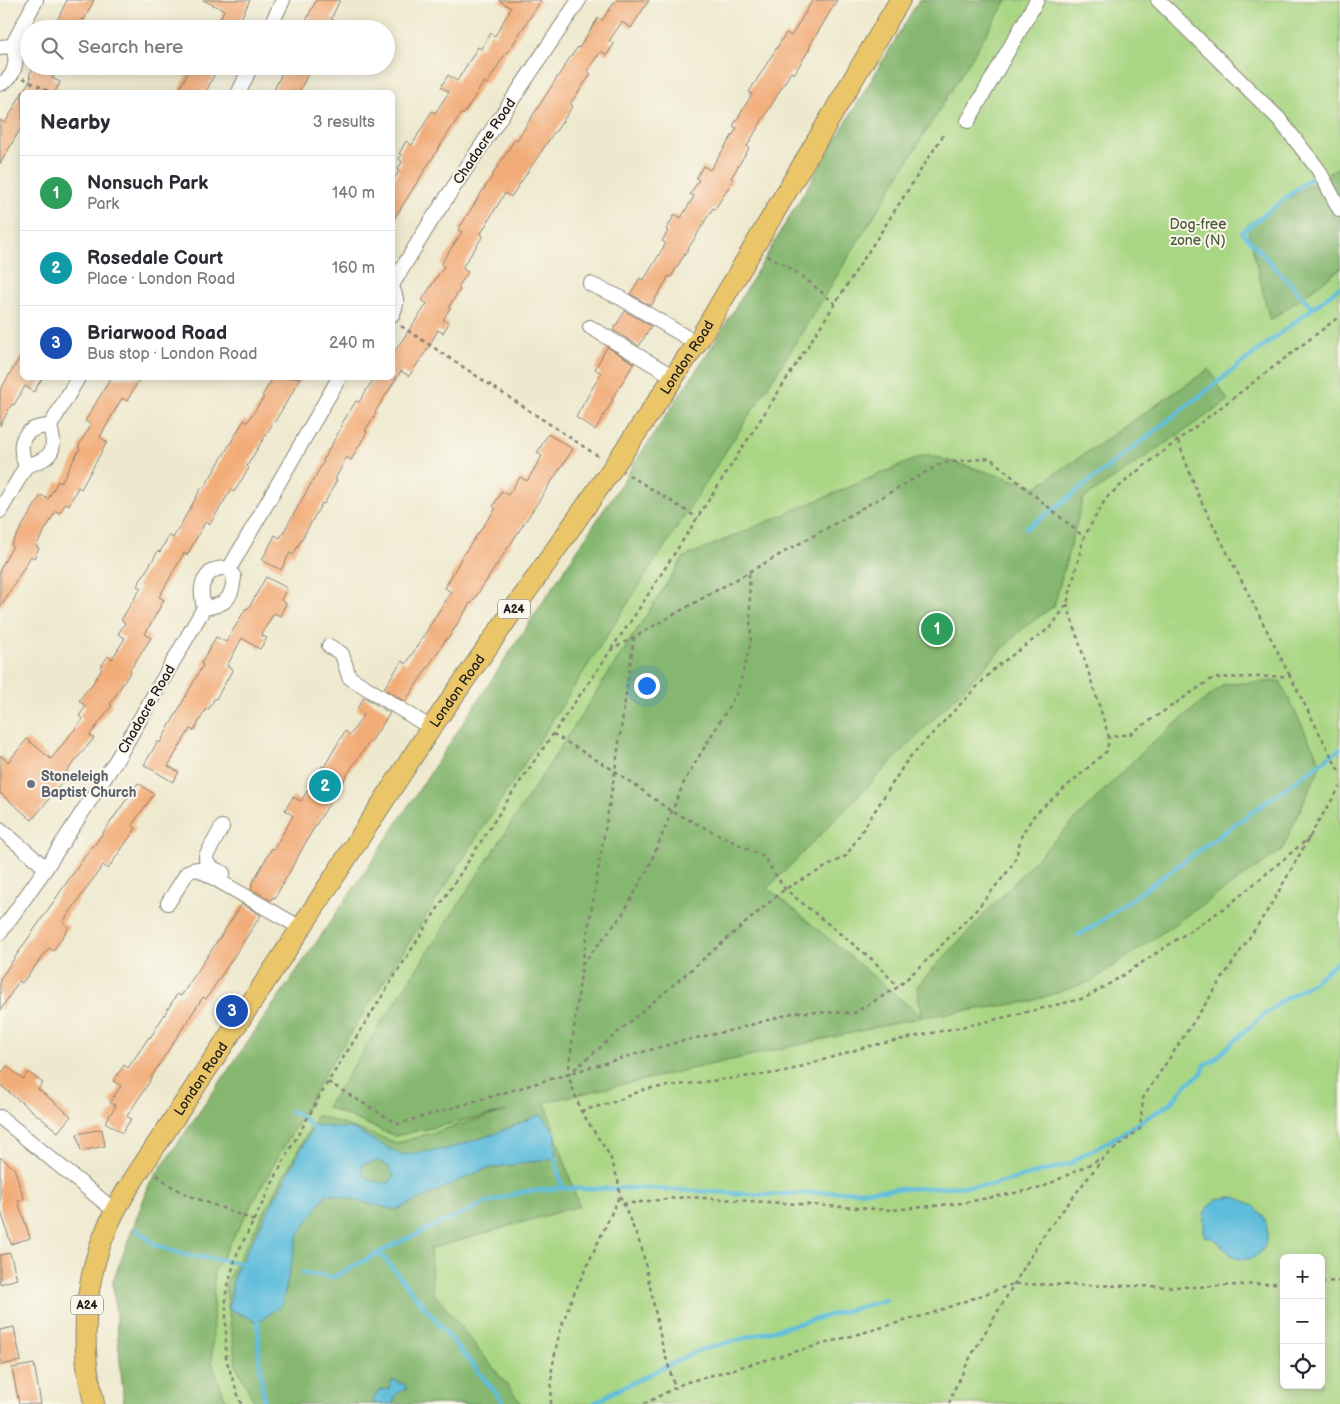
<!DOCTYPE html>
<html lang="en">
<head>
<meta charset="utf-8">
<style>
  :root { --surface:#fff; --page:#f2f2f3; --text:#2b2b33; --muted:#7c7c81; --line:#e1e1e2; --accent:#2563eb }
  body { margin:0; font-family:"Balsamiq Sans",sans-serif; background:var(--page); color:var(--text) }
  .controls { position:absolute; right:15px; bottom:15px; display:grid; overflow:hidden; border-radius:8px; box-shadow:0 2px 12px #0003 }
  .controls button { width:45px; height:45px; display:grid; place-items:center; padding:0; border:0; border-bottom:1px solid var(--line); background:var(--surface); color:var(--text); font:25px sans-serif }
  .you { position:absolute; left:646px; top:685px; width:18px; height:18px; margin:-12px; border:4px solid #fff; border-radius:50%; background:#1a73e8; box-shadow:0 0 0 8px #1a73e833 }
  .badge { display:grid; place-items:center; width:32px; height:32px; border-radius:50%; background:var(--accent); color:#fff; font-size:16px; font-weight:700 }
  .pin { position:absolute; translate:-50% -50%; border:2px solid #fff; box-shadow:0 1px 5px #0006 }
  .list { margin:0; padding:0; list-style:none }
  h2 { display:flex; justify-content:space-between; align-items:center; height:65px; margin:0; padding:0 20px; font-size:21px }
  h2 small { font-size:16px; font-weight:400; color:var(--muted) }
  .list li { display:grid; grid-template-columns:32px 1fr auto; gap:15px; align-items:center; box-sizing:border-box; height:75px; padding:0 20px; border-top:1px solid var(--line) }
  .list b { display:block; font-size:19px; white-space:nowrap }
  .list p { margin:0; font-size:16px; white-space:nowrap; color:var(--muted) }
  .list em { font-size:16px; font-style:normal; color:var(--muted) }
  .icon { flex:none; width:28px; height:28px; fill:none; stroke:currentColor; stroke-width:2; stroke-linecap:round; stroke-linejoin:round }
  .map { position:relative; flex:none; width:1340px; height:1404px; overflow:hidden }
  .search { position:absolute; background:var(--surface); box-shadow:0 2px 12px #0003; left:20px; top:20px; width:375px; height:55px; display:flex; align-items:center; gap:12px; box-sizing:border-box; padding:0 18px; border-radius:28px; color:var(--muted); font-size:19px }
  .panel { position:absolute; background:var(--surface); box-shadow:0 2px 12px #0003; left:20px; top:90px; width:375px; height:290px; border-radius:8px }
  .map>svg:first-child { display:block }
</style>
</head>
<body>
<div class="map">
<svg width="1340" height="1404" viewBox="0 0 1340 1404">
  <rect width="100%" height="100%" fill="#fbf7ec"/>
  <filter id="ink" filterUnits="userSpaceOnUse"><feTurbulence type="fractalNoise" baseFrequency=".02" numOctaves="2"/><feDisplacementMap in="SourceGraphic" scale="10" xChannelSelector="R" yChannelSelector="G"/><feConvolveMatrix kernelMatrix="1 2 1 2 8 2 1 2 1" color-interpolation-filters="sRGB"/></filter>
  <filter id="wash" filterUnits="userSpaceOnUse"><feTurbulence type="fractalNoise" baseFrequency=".0096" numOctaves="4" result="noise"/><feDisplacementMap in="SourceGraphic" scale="20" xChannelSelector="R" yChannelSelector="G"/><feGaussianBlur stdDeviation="1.12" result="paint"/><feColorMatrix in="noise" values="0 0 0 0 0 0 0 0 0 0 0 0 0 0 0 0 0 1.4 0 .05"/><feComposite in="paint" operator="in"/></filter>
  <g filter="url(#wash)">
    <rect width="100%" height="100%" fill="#eee9ce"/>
    <!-- green -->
    <path fill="#a9d683" stroke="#627950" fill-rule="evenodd" d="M941,0H1340V1404H124L113,1281ZM1284,1258H1321V1385H1284Z"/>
    <!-- forest -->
    <g fill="#86b771" stroke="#516a46">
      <polygon points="919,0 1007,0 790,352 328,1068 214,1272 212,1363 227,1404 124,1404 113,1281 149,1185 364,873 716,340"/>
      <polygon points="1340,166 1340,269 1270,321 1247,225"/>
      <polygon points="1209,369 1228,401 1083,499 1054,606 1023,628 768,888 921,1016 917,986 1043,852 1146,748 1224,684 1280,681 1321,764 1282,850 1092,981 1029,1002 922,1017 545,1102 579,1206 430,1249 433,1292 522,1404 255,1404 236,1365 225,1284 317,1115 397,1143 507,1111 395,1136 327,1107 684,557 927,454 1036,487"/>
    </g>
    <!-- water -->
    <g fill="#5ebddc" stroke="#3d6c7c" fill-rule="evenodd">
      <path d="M541,1114L556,1133L555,1158L485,1169L396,1210L327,1193L297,1237L282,1305L258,1322L229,1309L234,1275L314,1125L353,1129L401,1155L447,1149L497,1133ZM379,1161L389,1167L394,1176L389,1183C378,1183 371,1181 362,1174L363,1164Z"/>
      <path d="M1233,1197C1244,1200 1253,1204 1260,1212C1275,1228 1266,1264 1240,1259C1230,1257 1224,1245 1215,1240C1212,1238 1208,1237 1204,1236V1213L1216,1199Z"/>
      <path d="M392,1380L404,1384L407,1389C397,1391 395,1395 393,1404H374L373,1399L380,1390L389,1389Z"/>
    </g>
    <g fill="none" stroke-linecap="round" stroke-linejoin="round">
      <!-- stream -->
      <g stroke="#5ebddc" stroke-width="4.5">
        <polyline points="1311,178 1242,232 1313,308"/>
        <polyline points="1026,528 1049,513 1340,287"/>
        <polyline points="1078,935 1094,926 1340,749"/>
        <polyline points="291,1111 303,1118 313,1128"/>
        <polyline points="555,1158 562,1188 584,1189 644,1188 765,1195 992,1185 1070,1164 1078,1158 1113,1139 1171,1103 1187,1084 1202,1073 1205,1064 1213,1061 1246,1030 1280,1002 1312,983 1340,960"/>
        <polyline points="136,1229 156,1245 187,1255 240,1263"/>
        <polyline points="380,1253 505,1404"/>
        <polyline points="302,1273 334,1277 395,1244 485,1203 522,1192 562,1188"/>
        <polyline points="258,1322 259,1355 264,1404"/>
        <polyline points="593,1404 615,1391 700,1350 886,1300"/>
      </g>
    </g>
    <g id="blocks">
      <!-- building -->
      <g fill="#f2ac78">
        <polygon points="67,0 94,0 84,20 81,19 76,29 53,29"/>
        <polygon points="203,0 250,0 236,29 216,29 224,10"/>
        <polygon points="316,0 340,0 331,19 334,20 329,29 302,29"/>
        <polygon points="498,0 541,0 508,52 507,51 487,84 484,82 463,115 461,113 392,222 392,182 399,171 397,170 402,162 399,159 401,155 399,154 406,141 412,145 432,111 435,113 449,92 441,87 448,75 457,81 478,47 481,49 491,33 495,36 511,8"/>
        <polygon points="616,0 649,0 631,28 622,22 609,41 614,44 607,55 601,51 587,71 591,74 570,104 573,106 556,131 555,131 511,197 505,193 481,233 483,236 462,268 468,272 458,287 460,289 449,307 450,308 443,320 449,323 443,333 438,330 427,350 409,376 401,371 375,412 376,413 365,431 367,432 351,460 347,457 335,479 337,480 324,504 322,503 293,555 290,553 281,570 262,560 275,535 280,538 324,461 323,460 342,426 341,425 356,401 359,402 374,378 392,378 392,355 427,304 422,300 444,266 441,264 462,232 458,230 515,139 517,140 569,59 578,47 579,48 598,18 602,20"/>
        <polygon points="813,0 837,0 809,47 810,48 794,74 791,72 747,146 749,148 731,178 733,180 724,195 715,209 713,208 671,277 669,276 651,306 630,294 640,278 644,280 666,243 662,241 668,231 666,230 675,214 681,218 694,196 690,194 699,180 696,178 703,166 710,170 737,128 733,126 752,94 749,92 786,33 791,36"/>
        <polygon points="34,66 58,66 52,78 60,82 55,92 22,92 22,126 0,164 0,120 5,123 31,78 29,76"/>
        <polygon points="191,66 215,66 215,73 206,92 178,92"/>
        <polygon points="285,66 312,66 299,92 273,92"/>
        <polygon points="625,311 651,326 639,346 613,330"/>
        <polygon points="607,347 634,363 612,399 613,400 595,430 576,417 601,373 595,369"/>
        <polygon points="22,354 22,378 42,378 34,392 25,386 14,405 12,404 0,426 0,390"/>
        <polygon points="111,378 140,378 127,401 122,398 100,437 107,442 81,489 78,487 69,505 66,503 60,513 56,511 36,546 39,548 34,558 31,556 0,608 0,569 13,546 11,545 41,495 48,499 58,481 61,483 80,448 78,447 91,425 85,421"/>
        <polygon points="273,378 301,378 274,423 273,423 259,446 247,466 249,468 234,492 231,490 210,524 206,521 187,555 184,553 159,597 164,600 145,634 151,638 130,670 131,671 110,704 112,705 90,735 94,738 66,772 69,774 32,820 0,793 0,755 8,762 27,739 51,759 83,719 79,716 86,706 79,701 88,688 89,689 102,669 100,668 108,656 112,659 125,638 118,634 125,623 121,620 141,588 137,586 158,551 160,552 169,535 173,538 202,487 204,488 244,420 247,422 264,397 262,396"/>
        <polygon points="548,434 573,449 471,604 470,603 448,639 447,638 405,702 384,688 402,661 406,664 451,592 445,588 463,555 496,508 493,506 502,491 508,495 520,477 527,481 542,456 537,453"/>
        <polygon points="266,577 287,588 281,600 286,603 280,616 274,613 261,635 267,638 260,649 242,638 227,666 233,669 216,699 215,698 208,710 206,709 194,731 190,729 168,766 179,772 173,782 144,765 158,741 160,743 203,665 201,664 216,637 226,642 246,608 248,609"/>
        <polygon points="364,697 390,713 371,742 370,741 350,770 311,833 275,898 273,897 271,900 251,889 253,886 251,885 272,848 274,849 293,816 285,810 293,797 301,801 322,766 324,767 345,731 350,735 364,714 357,709"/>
        <polygon points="138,783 154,794 132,825 136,828 108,869 103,865 63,922 69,927 53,951 49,948 22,983 19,981 0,1011 0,979 92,846 93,847"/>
        <polygon points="242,904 261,915 206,999 203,997 160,1063 149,1081 150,1081 127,1116 131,1119 122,1133 105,1122 116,1106 110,1102 121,1086 113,1081 124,1065 128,1068 149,1037 150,1038 177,994 181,996"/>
        <polygon points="7,1066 23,1079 28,1072 43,1083 38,1089 71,1116 58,1132 0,1085 0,1075"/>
        <polygon points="102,1129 105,1146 81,1151 77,1134"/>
        <polygon points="0,1157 14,1168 24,1199 18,1201 30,1238 11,1244 0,1208"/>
        <polygon points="10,1253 17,1279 0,1284 0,1255"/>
        <polygon points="14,1327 21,1361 0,1365 0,1330"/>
        <polygon points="34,1364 41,1404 19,1404 12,1368"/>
      </g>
    </g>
  </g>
  <g filter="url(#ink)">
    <use href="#blocks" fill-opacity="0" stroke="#858275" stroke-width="1"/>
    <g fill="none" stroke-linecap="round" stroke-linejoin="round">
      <!-- minor casing -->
      <g stroke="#858275" stroke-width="16">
        <g id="minor">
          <polyline points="1158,0 1279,119 1318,169 1340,210"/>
          <polyline points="269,29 283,0"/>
          <polyline points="0,47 12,46"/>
          <path d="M0,84C15,78 19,60 12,46L36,0"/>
          <polyline points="239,92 251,66"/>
          <polyline points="968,121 1037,0"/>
          <polyline points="590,284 619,297 696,343"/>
          <polyline points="392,285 431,221 579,0"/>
          <path d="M392,287C397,298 398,304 392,315"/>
          <polyline points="590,327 674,377"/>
          <path d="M26,466C16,442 23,427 50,426"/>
          <path d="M0,511L26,466C52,458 57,452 50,426L78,378"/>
          <polyline points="229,569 339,378"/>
          <polyline points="329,646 342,654 349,677 431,728"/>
          <path d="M222,827L206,856C205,866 215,869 223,873"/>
          <polyline points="0,829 46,868"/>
          <polyline points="168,903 187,873 192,870 198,869 301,928"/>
          <path d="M0,933L46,868L117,759L204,608C201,593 199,584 210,573C216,568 221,567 229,569L234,577C232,599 226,605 204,608"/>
          <polyline points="0,1117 115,1211"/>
        </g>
      </g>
      <!-- highway casing -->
      <g stroke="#858275" stroke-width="22">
        <g id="highway">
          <path id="s1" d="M94,1404C92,1392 89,1379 87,1366C82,1312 90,1259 115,1211C122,1197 131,1184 139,1171L301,928L431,728L614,466L700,338L900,0"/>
        </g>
      </g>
      <!-- path -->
      <g stroke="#858275" stroke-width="2.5" stroke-dasharray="4 4" stroke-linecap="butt">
        <polyline points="23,78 50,92"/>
        <path d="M767,256C794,267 814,286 835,304"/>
        <polyline points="401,326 601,458"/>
        <polyline points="1178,441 1199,497 1290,676"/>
        <polyline points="629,475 698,518"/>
        <polyline points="1067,604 1109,737 1130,734 1213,678 1290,676 1340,773"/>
        <polyline points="634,637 615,771 582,965 568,1075 581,1111 610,1156 618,1180 620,1195 642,1249 662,1344 675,1388"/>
        <polyline points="611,649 633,618 944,134"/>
        <polyline points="553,734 615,771 671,811 764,857 785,889 874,961 898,987"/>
        <polyline points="582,965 622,915 647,871 685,780 738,691 751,642 749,571"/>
        <polyline points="568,1075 785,889 846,856 908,759 996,667 1051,627 1067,604 1084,537 1106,498 1135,473 1340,316"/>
        <polyline points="328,1082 398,1124 639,1053 682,1041 733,1030 796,1012 854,1013 898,987 928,959 976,910 1009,870 1016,857 1022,834 1035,814 1107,751 1109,737"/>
        <polyline points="581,1111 617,1101 645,1089 784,1072 865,1047 985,1022 1085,998 1114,981 1229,905 1310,837"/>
        <path d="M157,1175C164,1180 171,1187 180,1191C204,1203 230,1209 254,1221"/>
        <polyline points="623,1204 685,1197 892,1210 962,1203 1041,1188 1102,1158"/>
        <polyline points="1321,1282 1340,1281"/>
        <polyline points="241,1404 226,1359 226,1293 236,1256 286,1156 328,1082 425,928 515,789 611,650 942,463 990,458 1084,537"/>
        <polyline points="551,1404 552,1369 559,1334 571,1300 620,1195"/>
        <polyline points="644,1404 684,1383 929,1314 1013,1284 1194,1287 1284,1283"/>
        <polyline points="949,1404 953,1392 971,1356 1043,1236 1104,1157 1140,1129 1143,1098 1271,905 1318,822 1340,787"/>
      </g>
      <!-- minor -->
      <use href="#minor" stroke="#fff" stroke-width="14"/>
      <!-- highway -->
      <use href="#highway" stroke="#ebc669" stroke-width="20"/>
    </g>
  </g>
  <!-- markers -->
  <circle fill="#6b7280" stroke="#fbf7ec" stroke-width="2" cx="31" cy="784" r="5"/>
  <g text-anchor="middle" stroke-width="4" stroke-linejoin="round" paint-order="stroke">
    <!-- shield labels -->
    <g fill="#fbf7ec" stroke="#5f5e5a" stroke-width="1">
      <rect x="498" y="599.5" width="32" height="19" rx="4"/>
      <rect x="71" y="1295.5" width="32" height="19" rx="4"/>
    </g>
    <g font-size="12" font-weight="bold" fill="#1c1c1c">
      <text x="514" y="613">A24</text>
      <text x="87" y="1309">A24</text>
    </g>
    <!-- street labels -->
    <g font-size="14" fill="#1c1c1c" stroke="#fbf7ec">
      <text transform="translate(484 141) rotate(-56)" y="5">Chadacre Road</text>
      <text dy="5" stroke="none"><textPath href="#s1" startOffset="1226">London Road</textPath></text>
      <text dy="5" stroke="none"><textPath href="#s1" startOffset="821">London Road</textPath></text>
      <text transform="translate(146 709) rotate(-60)" y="5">Chadacre Road</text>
      <text dy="5" stroke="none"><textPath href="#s1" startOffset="356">London Road</textPath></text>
    </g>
    <!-- park labels -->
    <g font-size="14" fill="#4d5d40" stroke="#fbf7ec">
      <text x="1198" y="229">Dog-free<tspan x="1198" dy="16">zone (N)</tspan></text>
    </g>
    <!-- worship labels -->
    <g font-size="14" font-weight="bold" fill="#5b616d" stroke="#fbf7ec" text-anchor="start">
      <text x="41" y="781">Stoneleigh<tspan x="41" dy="16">Baptist Church</tspan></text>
    </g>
  </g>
</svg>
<div class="controls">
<button>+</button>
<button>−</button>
<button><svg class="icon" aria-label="locate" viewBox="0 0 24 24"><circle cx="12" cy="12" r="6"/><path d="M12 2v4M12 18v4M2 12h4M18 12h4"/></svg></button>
</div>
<div class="you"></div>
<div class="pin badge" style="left:937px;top:629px;background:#2e9e5b">1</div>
<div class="pin badge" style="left:325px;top:786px;background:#0f9aa8">2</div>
<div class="pin badge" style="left:232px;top:1011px;background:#1a4fb4">3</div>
<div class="search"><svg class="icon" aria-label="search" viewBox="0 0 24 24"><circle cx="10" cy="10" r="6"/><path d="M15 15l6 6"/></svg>Search here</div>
<section class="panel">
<h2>Nearby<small>3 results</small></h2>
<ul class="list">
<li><span class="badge" style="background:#2e9e5b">1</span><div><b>Nonsuch Park</b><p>Park</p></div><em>140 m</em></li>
<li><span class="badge" style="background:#0f9aa8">2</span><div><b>Rosedale Court</b><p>Place · London Road</p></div><em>160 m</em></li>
<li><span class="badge" style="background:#1a4fb4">3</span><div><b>Briarwood Road</b><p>Bus stop · London Road</p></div><em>240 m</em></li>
</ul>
</section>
</div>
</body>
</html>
